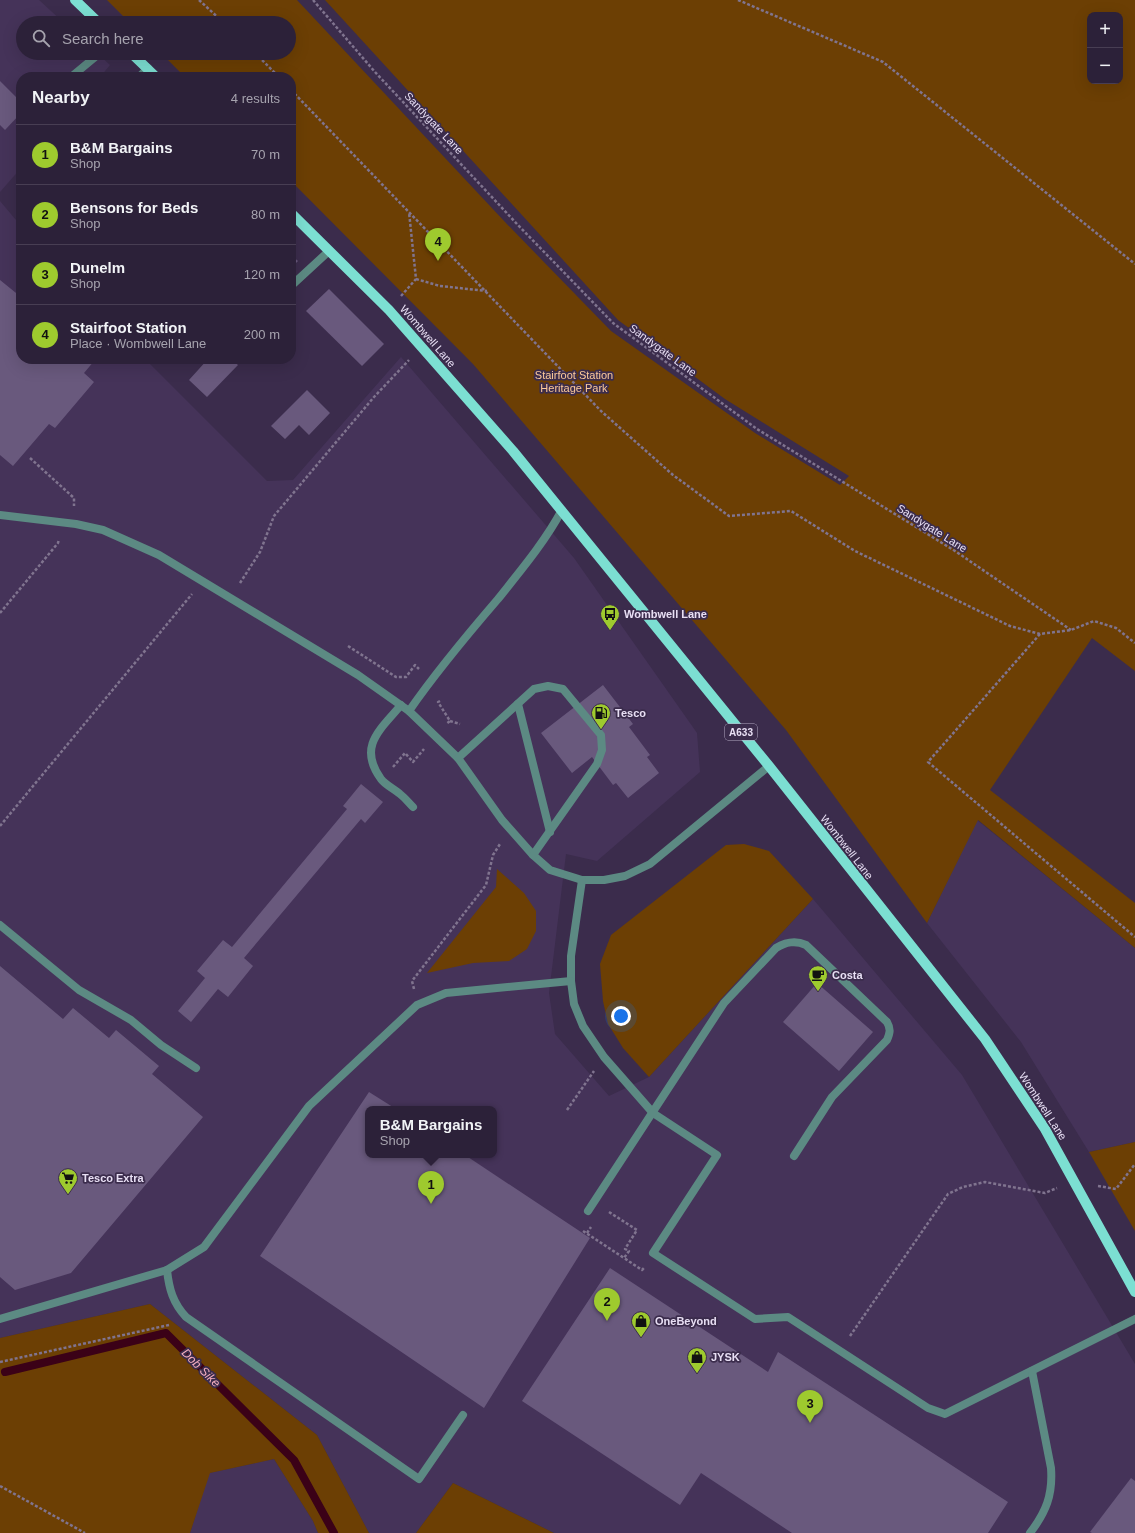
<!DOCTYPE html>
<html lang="en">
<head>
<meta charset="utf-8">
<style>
  :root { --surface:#2c2139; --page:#382e44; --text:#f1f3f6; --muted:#a6a3ae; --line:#483e53; --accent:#9eca2e }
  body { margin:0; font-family:Helvetica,sans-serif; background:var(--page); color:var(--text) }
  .controls { position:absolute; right:12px; top:12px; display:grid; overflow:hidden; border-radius:8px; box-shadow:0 4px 16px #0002 }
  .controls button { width:36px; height:36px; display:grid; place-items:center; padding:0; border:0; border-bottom:1px solid var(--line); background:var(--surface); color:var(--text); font:20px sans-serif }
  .you { position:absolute; left:621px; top:1016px; width:14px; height:14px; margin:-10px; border:3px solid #fff; border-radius:50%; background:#1a73e8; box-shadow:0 0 0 6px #1a73e833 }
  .badge { display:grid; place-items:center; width:26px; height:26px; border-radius:50%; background:var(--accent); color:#111; font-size:13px; font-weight:700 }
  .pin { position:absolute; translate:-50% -33px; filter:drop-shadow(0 1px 2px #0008) }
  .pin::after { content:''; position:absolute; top:21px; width:14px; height:12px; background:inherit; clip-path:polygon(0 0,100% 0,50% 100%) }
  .popup { position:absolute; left:365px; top:1106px; width:132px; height:52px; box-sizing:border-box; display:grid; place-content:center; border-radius:8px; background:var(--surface); filter:drop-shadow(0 1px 3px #0005); font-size:13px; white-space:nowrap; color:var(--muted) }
  .popup b { font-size:15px; color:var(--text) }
  .popup::after { content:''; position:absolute; left:50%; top:100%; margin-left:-8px; border:8px solid transparent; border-top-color:var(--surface) }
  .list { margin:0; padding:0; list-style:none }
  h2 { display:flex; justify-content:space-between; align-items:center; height:52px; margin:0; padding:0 16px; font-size:17px }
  h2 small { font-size:13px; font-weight:400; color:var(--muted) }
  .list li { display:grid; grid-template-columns:26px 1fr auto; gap:12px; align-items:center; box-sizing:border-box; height:60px; padding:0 16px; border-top:1px solid var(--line) }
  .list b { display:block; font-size:15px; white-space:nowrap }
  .list p { margin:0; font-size:13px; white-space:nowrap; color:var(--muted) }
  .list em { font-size:13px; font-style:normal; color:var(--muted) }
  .icon { flex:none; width:22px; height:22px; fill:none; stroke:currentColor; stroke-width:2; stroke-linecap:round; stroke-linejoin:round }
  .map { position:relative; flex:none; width:1135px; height:1533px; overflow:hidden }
  .search { position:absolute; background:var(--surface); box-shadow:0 4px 16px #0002; left:16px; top:16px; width:280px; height:44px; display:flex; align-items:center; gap:10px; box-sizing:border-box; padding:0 14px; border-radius:22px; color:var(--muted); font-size:15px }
  .panel { position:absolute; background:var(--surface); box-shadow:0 4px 16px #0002; left:16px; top:72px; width:280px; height:292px; border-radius:16px }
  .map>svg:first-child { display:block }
</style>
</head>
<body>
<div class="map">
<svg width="1135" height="1533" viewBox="0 0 1135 1533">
  <rect width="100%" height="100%" fill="#3b2c4c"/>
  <!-- built -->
  <g fill="#453359" fill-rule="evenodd">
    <polygon points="0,0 39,0 64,23 23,23 23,53 97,53 110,65 100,77 21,77 21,168 0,192"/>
    <path d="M0,201L21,226V359H145L267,481L293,480L401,357L574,558L697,733L700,772L597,861L566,854L549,993L555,1034L609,1096L649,1077L813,899L962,1075L1135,1364V1533H554L453,1483L416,1533H369L317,1435L150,1304L0,1338ZM368,1109H494V1155H368Z"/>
    <polygon points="977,820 1135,948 1135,1142 1089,1152 1021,1042 927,923"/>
    <polygon points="274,1459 313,1521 318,1533 190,1533 209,1473"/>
  </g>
  <!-- green -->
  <g fill="#6c3f04" fill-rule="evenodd">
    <path d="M107,0H297L505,222L611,331L755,433L840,485L849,476L725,399L618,320L325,0H1135V671L1092,638L990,790L1135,903V948L978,820L927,923L786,730L473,364L291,181V77H185L161,53H289V23H130ZM1090,15H1120V81H1090Z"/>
    <polygon points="744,844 769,851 813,899 649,1077 623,1048 608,1024 603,1001 600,964 611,935 726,845"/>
    <polygon points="497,869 524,893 536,911 536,931 527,949 509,961 473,963 427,973 496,887"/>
    <polygon points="1135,1142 1135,1231 1089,1152"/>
    <polygon points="150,1304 317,1435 369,1533 318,1533 313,1521 274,1459 210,1473 190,1533 0,1533 0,1338"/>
    <polygon points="453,1483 554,1533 416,1533"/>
  </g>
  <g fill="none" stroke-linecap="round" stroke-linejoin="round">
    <!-- stream -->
    <polyline stroke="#3b0117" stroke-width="8" points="5,1372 166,1333 294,1460 334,1533"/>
  </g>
  <!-- building -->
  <g fill="#69597d">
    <polygon points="0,81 21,102 21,113 5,130 0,125"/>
    <polygon points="291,255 298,261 291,268"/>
    <polygon points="0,280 21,297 21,359 93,359 95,360 84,373 94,382 55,428 49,424 13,466 0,455"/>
    <polygon points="329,289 384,344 362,366 306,311"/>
    <polygon points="208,359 221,359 224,361 226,359 231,359 238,365 207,397 189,380"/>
    <polygon points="307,390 330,413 309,435 299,425 285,439 271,426"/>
    <polygon points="603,685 633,724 629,727 650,755 647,757 659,773 628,798 616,783 613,785 592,757 572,773 541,733"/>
    <polygon points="361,784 383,802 365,823 361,819 244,958 253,966 228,997 218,989 191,1022 178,1011 205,978 197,971 223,940 232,947 347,809 343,806"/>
    <polygon points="0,966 63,1019 73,1008 109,1038 116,1030 159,1066 152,1074 203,1117 71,1273 15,1290 0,1277"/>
    <polygon points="817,983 873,1032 839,1071 783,1022"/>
    <polygon points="369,1092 396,1109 368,1109 368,1155 465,1155 590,1238 484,1408 260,1256"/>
    <polygon points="610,1268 768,1372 778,1352 1008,1502 988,1533 792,1533 701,1473 680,1505 522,1401"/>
    <polygon points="1131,1478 1135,1481 1135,1533 1092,1533 1090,1532"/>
  </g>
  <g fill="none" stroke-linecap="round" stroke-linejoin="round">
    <!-- path -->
    <g stroke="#80748f" stroke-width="2.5" stroke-dasharray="3 2" stroke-linecap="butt">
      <polyline points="199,0 224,23"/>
      <polyline points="313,0 375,72 517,224 613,323 757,429 955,551 1071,630"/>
      <polyline points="738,0 883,62 1135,264"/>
      <polyline points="255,53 279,77"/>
      <polyline points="291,90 601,411 673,475 729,516 791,511 855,551 1010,626 1040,634 1071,630 1094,621 1116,628 1135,643"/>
      <polyline points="416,279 440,286 487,291"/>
      <polyline points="401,296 416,279 409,212"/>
      <polyline points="30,458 74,498 74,506"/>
      <polyline points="240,583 260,552 274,516 374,397 409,360"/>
      <polyline points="0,613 58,543 59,539"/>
      <polyline points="1040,634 928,762 1135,937"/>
      <polyline points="348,646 396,677 406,677 415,665 419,669"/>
      <polyline points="440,701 438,702 450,721 446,724"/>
      <polyline points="450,721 460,724"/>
      <polyline points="393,767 405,753 413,762 424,749"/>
      <polyline points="0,826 192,594"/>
      <polyline points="414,989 412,981 486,885 493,855 500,844"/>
      <polyline points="567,1110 594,1071"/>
      <polyline points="1098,1186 1116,1189 1135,1164"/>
      <polyline points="609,1212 637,1230 625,1249 629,1251 624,1258 642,1270 644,1268"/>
      <polyline points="583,1231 624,1258"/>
      <polyline points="587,1233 591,1227"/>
      <polyline points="850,1336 948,1194 963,1187 985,1182 1045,1193 1057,1188"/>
      <polyline points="0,1362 169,1325"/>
      <polyline points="0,1486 85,1533"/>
    </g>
    <!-- service -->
    <g stroke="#5c8a83" stroke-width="8">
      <polyline points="71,77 100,53"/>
      <polyline points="139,77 148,68"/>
      <polyline points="291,286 329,251"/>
      <polyline points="0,515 76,524 103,530 159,555 358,675 409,711 458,758 502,820 533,855 550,870 582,880 604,880 625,876 650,864 769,766"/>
      <polyline points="518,704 550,832"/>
      <path d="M401,705C381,729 357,746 381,779C385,785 395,789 400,794C405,798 409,803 413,807"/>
      <path d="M409,711C436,672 467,635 498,599C521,570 544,543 562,510"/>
      <polyline points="458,758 534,689 548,686 563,689 601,735 602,750 597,764 533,855"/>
      <polyline points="582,880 571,956 571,981 574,1004 583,1026 604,1057 653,1113 717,1155 653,1253 755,1319 788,1317 928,1408 945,1414 1135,1319"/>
      <polyline points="0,925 79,990 131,1020 161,1045 196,1068"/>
      <path d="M588,1211L724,1003L776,948C786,942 795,940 806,945L887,1022C891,1029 890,1033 887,1040L832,1097L794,1156"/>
      <path d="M167,1270C169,1289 173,1303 186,1317L419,1479L463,1415"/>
      <polyline points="0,1319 167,1270 204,1247 309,1106 417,1005 446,993 571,981"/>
      <path d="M1030,1533C1046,1512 1053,1495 1051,1468L1032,1371"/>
    </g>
    <!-- primary -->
    <g stroke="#7cdfd2" stroke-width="10">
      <polyline points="75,0 99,23"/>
      <polyline points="131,53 156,77"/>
      <polyline points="291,213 389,310 513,451 769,766 985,1039 1045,1129 1135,1292"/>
    </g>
  </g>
  <!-- icons -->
  <defs>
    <g id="bus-pin" transform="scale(1)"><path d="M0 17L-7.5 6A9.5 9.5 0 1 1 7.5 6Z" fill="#9eca2e" stroke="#3b2c4c"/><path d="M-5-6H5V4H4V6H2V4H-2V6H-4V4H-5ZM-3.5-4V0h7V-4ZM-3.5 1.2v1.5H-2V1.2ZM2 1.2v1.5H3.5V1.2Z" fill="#111"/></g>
    <g id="fuel-pin" transform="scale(1)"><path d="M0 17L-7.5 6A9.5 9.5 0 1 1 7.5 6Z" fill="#9eca2e" stroke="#3b2c4c"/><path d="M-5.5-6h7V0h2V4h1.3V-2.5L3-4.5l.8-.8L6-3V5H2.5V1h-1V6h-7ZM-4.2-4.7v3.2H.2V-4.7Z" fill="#111"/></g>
    <g id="cafe-pin" transform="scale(1)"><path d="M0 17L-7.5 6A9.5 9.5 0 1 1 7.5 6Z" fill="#9eca2e" stroke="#3b2c4c"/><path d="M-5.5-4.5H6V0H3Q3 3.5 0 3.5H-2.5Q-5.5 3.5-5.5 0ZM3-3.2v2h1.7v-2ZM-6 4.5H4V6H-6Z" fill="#111"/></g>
    <g id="supermarket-pin" transform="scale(1)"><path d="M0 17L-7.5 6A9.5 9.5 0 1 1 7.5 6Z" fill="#9eca2e" stroke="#3b2c4c"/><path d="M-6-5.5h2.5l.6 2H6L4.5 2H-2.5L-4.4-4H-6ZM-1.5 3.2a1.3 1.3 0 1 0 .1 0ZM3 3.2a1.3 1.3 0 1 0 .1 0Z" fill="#111"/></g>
    <g id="shop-pin" transform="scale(1)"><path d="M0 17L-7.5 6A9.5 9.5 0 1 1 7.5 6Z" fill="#9eca2e" stroke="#3b2c4c"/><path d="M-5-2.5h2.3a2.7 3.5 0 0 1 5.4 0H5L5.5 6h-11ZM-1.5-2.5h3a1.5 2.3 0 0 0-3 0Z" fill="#111"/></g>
  </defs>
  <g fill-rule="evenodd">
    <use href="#bus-pin" x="610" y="614"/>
    <use href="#fuel-pin" x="601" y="713"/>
    <use href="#cafe-pin" x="818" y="975"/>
    <use href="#supermarket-pin" x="68" y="1178"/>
    <use href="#shop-pin" x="641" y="1321"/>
    <use href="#shop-pin" x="697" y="1357"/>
  </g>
  <g text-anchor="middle" stroke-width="3.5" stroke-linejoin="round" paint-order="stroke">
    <!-- shield labels -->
    <rect fill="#3b2c4c" stroke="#b4a9c2" stroke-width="1" x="725" y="724" width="32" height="16" rx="3"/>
    <g font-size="10" font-weight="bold" fill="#e8dff4">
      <text x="741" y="736">A633</text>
    </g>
    <!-- street labels -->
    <g font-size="11" fill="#e8dff4" stroke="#3b2c4c">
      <text transform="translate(434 123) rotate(47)" y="4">Sandygate Lane</text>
      <text transform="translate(428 336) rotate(49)" y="4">Wombwell Lane</text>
      <text transform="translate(663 350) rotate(36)" y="4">Sandygate Lane</text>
      <text transform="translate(932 528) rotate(32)" y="4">Sandygate Lane</text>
      <text transform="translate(847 847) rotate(52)" y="4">Wombwell Lane</text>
      <text transform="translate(1043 1106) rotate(57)" y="4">Wombwell Lane</text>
    </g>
    <!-- park labels -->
    <g font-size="11" fill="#fdca9a" stroke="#3b2c4c">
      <text x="574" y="379">Stairfoot Station<tspan x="574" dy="13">Heritage Park</tspan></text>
    </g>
    <!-- poi labels -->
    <g font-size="11" font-weight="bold" fill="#e8dff4" stroke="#3b2c4c" text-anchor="start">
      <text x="624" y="618">Wombwell Lane</text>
      <text x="615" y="717">Tesco</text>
      <text x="832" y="979">Costa</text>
      <text x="82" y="1182">Tesco Extra</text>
      <text x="655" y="1325">OneBeyond</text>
      <text x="711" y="1361">JYSK</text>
    </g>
    <!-- water labels -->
    <g font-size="12" font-style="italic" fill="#f8b1c1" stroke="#3b2c4c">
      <text transform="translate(201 1368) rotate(45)" y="4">Dob Sike</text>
    </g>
  </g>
</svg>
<div class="controls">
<button>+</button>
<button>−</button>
</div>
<div class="you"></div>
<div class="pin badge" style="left:431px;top:1204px">1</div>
<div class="popup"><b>B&amp;M Bargains</b>Shop</div>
<div class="pin badge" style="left:607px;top:1321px">2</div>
<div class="pin badge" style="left:810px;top:1423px">3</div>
<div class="pin badge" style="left:438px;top:261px">4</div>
<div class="search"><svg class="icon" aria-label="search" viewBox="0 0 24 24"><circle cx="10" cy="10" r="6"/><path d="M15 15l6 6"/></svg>Search here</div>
<section class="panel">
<h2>Nearby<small>4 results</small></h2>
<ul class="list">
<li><span class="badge">1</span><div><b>B&amp;M Bargains</b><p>Shop</p></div><em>70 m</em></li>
<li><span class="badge">2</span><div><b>Bensons for Beds</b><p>Shop</p></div><em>80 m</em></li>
<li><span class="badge">3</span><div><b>Dunelm</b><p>Shop</p></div><em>120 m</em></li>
<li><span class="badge">4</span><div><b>Stairfoot Station</b><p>Place · Wombwell Lane</p></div><em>200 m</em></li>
</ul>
</section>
</div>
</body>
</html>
